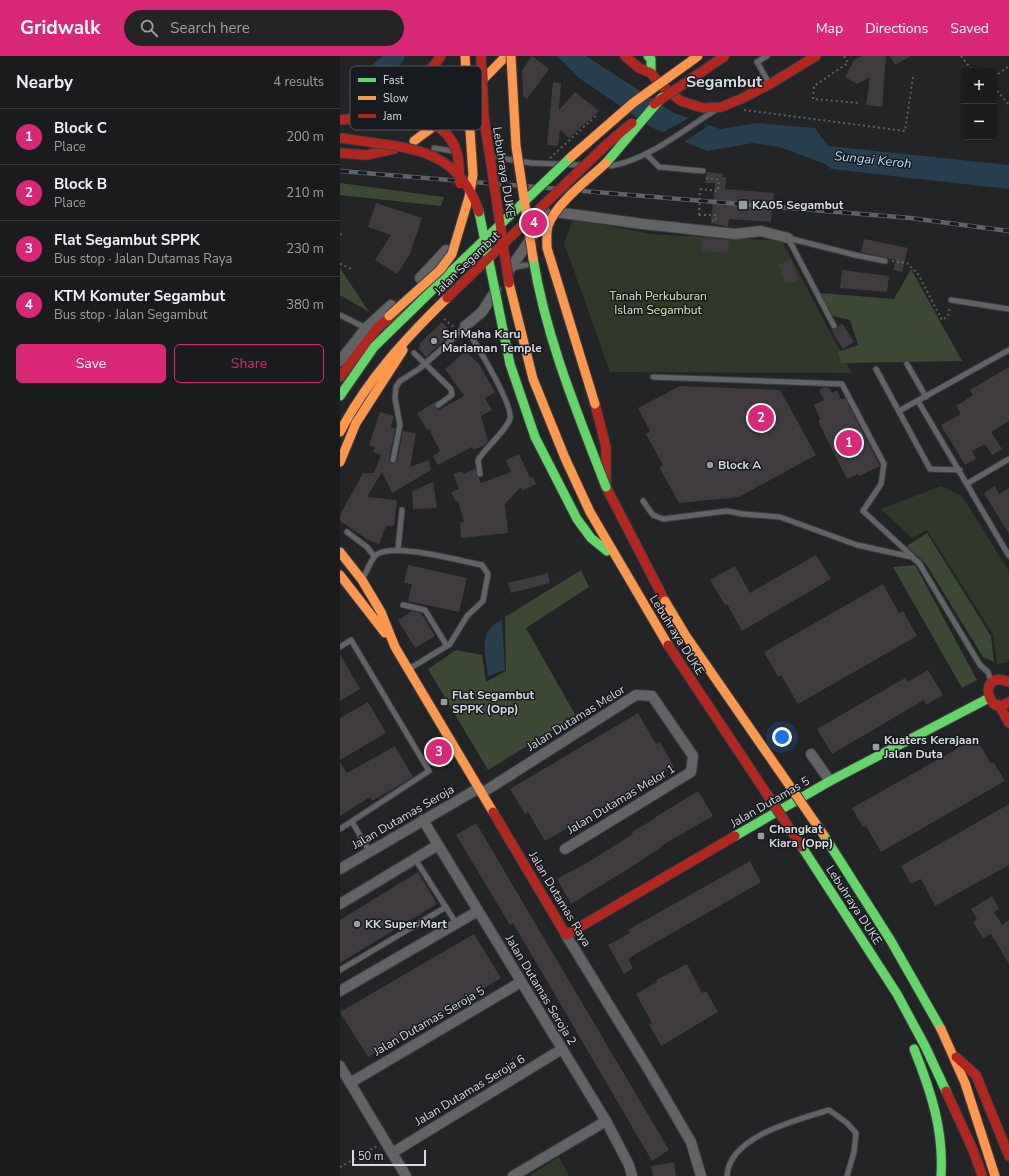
<!DOCTYPE html>
<html lang="en">
<head>
<meta charset="utf-8">
<style>
  :root { --surface:#1a1b1c; --page:#232425; --text:#f1f3f6; --muted:#9fa1a3; --line:#38393b; --accent:#db2777 }
  body { margin:0; font-family:"Nunito Sans",sans-serif; background:var(--page); color:var(--text) }
  .controls { position:absolute; right:12px; top:12px; display:grid; overflow:hidden; border-radius:6px; box-shadow:0 2px 10px #0003 }
  .controls button { width:36px; height:36px; display:grid; place-items:center; padding:0; border:0; border-bottom:1px solid var(--line); background:var(--surface); color:var(--text); font:20px sans-serif }
  .scale { position:absolute; left:12px; bottom:10px; width:74px; box-sizing:border-box; padding-left:4px; border:2px solid #d9dcdf; border-top:0; font-size:11px; line-height:14px; white-space:nowrap; color:#d9dcdf; -webkit-text-stroke:3px #171a1e; paint-order:stroke }
  .you { position:absolute; left:442px; top:681px; width:14px; height:14px; margin:-10px; border:3px solid #fff; border-radius:50%; background:#1a73e8; box-shadow:0 0 0 6px #1a73e833 }
  .badge { display:grid; place-items:center; width:26px; height:26px; border-radius:50%; background:var(--accent); color:#fff; font-size:13px; font-weight:700 }
  .pin { position:absolute; translate:-50% -50%; border:2px solid #fff; box-shadow:0 1px 4px #0006 }
  .list { margin:0; padding:0; list-style:none }
  h2 { display:flex; justify-content:space-between; align-items:center; height:52px; margin:0; padding:0 16px; font-size:17px }
  h2 small { font-size:13px; font-weight:400; color:var(--muted) }
  .list li { display:grid; grid-template-columns:26px 1fr auto; gap:12px; align-items:center; box-sizing:border-box; height:56px; padding:0 16px; border-top:1px solid var(--line) }
  .list b { display:block; font-size:15px; white-space:nowrap }
  .list p { margin:0; font-size:13px; white-space:nowrap; color:var(--muted) }
  .list em { font-size:13px; font-style:normal; color:var(--muted) }
  .actions { display:flex; gap:8px; padding:12px 16px }
  .actions a { flex:1; padding:9px 0; border:1px solid var(--accent); border-radius:6px; text-align:center; font-size:14px; color:var(--accent) }
  .actions .main { background:var(--accent); color:#fff }
  .icon { flex:none; width:22px; height:22px; fill:none; stroke:currentColor; stroke-width:2; stroke-linecap:round; stroke-linejoin:round }
  .map { position:relative; flex:none; width:669px; height:1120px; overflow:hidden }
  header { display:flex; align-items:center; gap:24px; box-sizing:border-box; height:56px; padding:0 20px; background:var(--accent); color:#fff }
  header strong { font-size:19px }
  nav { display:flex; gap:22px; margin-inline-start:auto; font-size:14px }
  .search { width:280px; height:36px; background:var(--page); display:flex; align-items:center; gap:10px; box-sizing:border-box; padding:0 14px; border-radius:22px; color:var(--muted); font-size:15px }
  main { display:flex }
  aside { flex:1; background:var(--surface) }
  .map>svg:first-child { display:block }
</style>
</head>
<body>
<header>
<strong>Gridwalk</strong>
<div class="search"><svg class="icon" aria-label="search" viewBox="0 0 24 24"><circle cx="10" cy="10" r="6"/><path d="M15 15l6 6"/></svg>Search here</div>
<nav><a>Map</a><a>Directions</a><a>Saved</a></nav>
</header>
<main>
<aside>
<h2>Nearby<small>4 results</small></h2>
<ul class="list">
<li><span class="badge">1</span><div><b>Block C</b><p>Place</p></div><em>200 m</em></li>
<li><span class="badge">2</span><div><b>Block B</b><p>Place</p></div><em>210 m</em></li>
<li><span class="badge">3</span><div><b>Flat Segambut SPPK</b><p>Bus stop · Jalan Dutamas Raya</p></div><em>230 m</em></li>
<li><span class="badge">4</span><div><b>KTM Komuter Segambut</b><p>Bus stop · Jalan Segambut</p></div><em>380 m</em></li>
</ul>
<div class="actions"><a class="main">Save</a><a>Share</a></div>
</aside>
<div class="map">
<svg width="669" height="1120" viewBox="0 0 669 1120">
  <rect width="100%" height="100%" fill="#222426"/>
  <!-- green -->
  <g fill="#2f3829">
    <polygon points="233,163 310,178 442,185 512,317 270,316 224,187"/>
    <polygon points="601,430 622,440 669,515 669,605 665,607 657,608 653,578 587,474 572,482 541,453"/>
    <polygon points="219,1101 229,1120 189,1120"/>
  </g>
  <!-- forest -->
  <g fill="#3d4934">
    <polygon points="0,127 104,141 101,150 0,139"/>
    <polygon points="0,212 29,256 0,239"/>
    <polygon points="571,213 622,305 501,307 498,296 518,289 510,264 493,260 480,237 554,243"/>
    <polygon points="587,477 651,580 654,606 643,601 586,508 567,490"/>
    <polygon points="575,509 637,624 622,632 553,511"/>
    <polygon points="241,514 249,531 186,572 236,660 148,714 88,613 116,594 142,599 146,626 166,615 165,561"/>
  </g>
  <!-- water -->
  <g fill="#273f4f">
    <polygon points="217,0 246,0 334,57 380,73 417,67 475,72 488,90 669,109 669,133 491,113 485,108 439,91 413,87 368,95 337,83 311,71 239,22"/>
    <path d="M162,564L165,614L148,620C146,596 137,575 162,564Z"/>
  </g>
  <!-- pier -->
  <polygon fill="#222426" points="351,61 368,70 342,87 321,77"/>
  <g fill="none" stroke-linecap="round" stroke-linejoin="round">
    <!-- river -->
    <polyline stroke="#273f4f" stroke-width="18" points="18,34 56,0"/>
  </g>
  <!-- building -->
  <g fill="#3f3b3f">
    <polygon points="192,0 209,13 187,43 183,40 182,14"/>
    <polygon points="522,0 546,0 542,51 526,49 530,21 517,28 505,21 514,4"/>
    <polygon points="550,0 571,0 555,9"/>
    <polygon points="213,26 221,27 219,54 235,36 259,55 229,82 220,74 218,90 207,89"/>
    <polygon points="367,116 383,118 383,121 386,121 385,133 434,137 431,166 389,163 388,171 371,167 375,127 365,127"/>
    <polygon points="36,147 82,162 70,198 57,218 35,204 51,179 28,171"/>
    <polygon points="362,183 387,184 389,185 388,197 361,195"/>
    <polygon points="524,183 568,192 562,216 553,214 556,204 521,196"/>
    <polygon points="452,204 458,225 445,228 439,208"/>
    <polygon points="502,214 549,220 547,236 500,232"/>
    <polygon points="102,266 112,277 86,301 78,292 81,289 79,288"/>
    <polygon points="502,267 514,286 503,293 491,274 496,273"/>
    <polygon points="126,295 139,308 155,336 145,342 152,354 141,360 148,385 145,389 133,394 132,391 98,409 93,400 100,395 89,373 87,374 77,357 95,346 95,351 99,354 124,340 105,313"/>
    <polygon points="669,311 669,365 651,376 662,393 652,399 645,388 632,395 636,403 625,409 601,369 621,358 616,350 633,339 630,334"/>
    <polygon points="340,330 440,334 476,399 399,441 339,447 319,411 323,409 306,378 310,375 298,352"/>
    <polygon points="485,331 489,332 492,337 497,334 501,343 505,342 540,410 519,420 518,418 507,423 478,365 480,363 474,349 484,344 479,334"/>
    <polygon points="40,356 54,360 51,371 55,373 49,403 50,407 54,408 57,405 63,375 76,377 70,411 89,404 91,414 52,437 42,416 27,441 57,444 54,470 46,470 39,488 28,484 0,465 0,459 23,417 34,417 41,399 33,396 35,391 29,389"/>
    <polygon points="179,398 190,422 193,421 196,428 182,435 181,431 165,448 168,477 121,482 120,466 124,466 118,445 116,446 111,436 119,433 113,418 122,415 123,418 135,413 141,427 171,416 166,404"/>
    <polygon points="93,426 97,452 73,453 72,435"/>
    <polygon points="655,430 659,438 669,432 669,478 644,437"/>
    <polygon points="476,499 491,523 402,575 387,548 385,549 370,524 395,510 410,537"/>
    <polygon points="68,509 127,522 119,556 68,545 72,528 64,527"/>
    <polygon points="208,517 210,527 171,537 168,527"/>
    <polygon points="543,528 559,557 563,555 577,580 458,648 441,619 438,621 424,596"/>
    <polygon points="72,555 81,557 95,580 75,592 58,564"/>
    <polygon points="0,598 20,633 0,645"/>
    <polygon points="588,614 603,639 586,649 584,644 492,698 477,673 565,622 568,626"/>
    <polygon points="28,646 46,677 0,704 0,662"/>
    <polygon points="298,657 316,688 320,686 334,711 239,767 238,766 205,785 188,756 185,758 170,733"/>
    <polygon points="636,682 651,708 654,707 665,725 541,796 526,770 523,771 512,752"/>
    <polygon points="55,690 73,721 32,745 30,741 0,760 0,706 7,717"/>
    <polygon points="358,735 373,760 321,790 322,791 301,804 301,805 231,848 217,823 250,805 293,778 292,776 314,763 314,762"/>
    <polygon points="669,748 669,809 595,850 581,823 571,828 561,810"/>
    <polygon points="136,767 329,1094 312,1105 173,867 170,869 116,779"/>
    <polygon points="410,805 421,826 294,899 288,903 293,912 284,918 268,889 290,877 288,874"/>
    <polygon points="78,816 97,848 0,907 0,864"/>
    <polygon points="652,840 659,853 654,856 662,869 669,864 669,908 651,878 643,882 633,866 637,863 631,853"/>
    <polygon points="134,878 161,922 28,1001 0,956"/>
    <polygon points="347,908 362,937 366,935 378,956 321,990 309,968 312,967 296,938 317,926 316,924"/>
    <polygon points="334,1106 336,1120 313,1120 311,1110"/>
  </g>
  <g fill="none" stroke-linecap="round" stroke-linejoin="round">
    <!-- lane casing -->
    <g stroke="#3d3e41" stroke-width="7">
      <g id="lane">
        <polyline points="427,0 417,6 429,27"/>
        <polyline points="94,92 112,95"/>
        <polyline points="306,98 319,111 363,115"/>
        <polyline points="153,101 191,107 241,109"/>
        <path d="M271,110C309,103 342,75 374,55"/>
        <polyline points="448,182 515,199 545,205"/>
        <polyline points="448,182 494,270"/>
        <polyline points="171,212 186,209"/>
        <polyline points="611,244 669,253"/>
        <polyline points="0,259 26,272"/>
        <polyline points="74,297 111,333 112,339 98,349"/>
        <polyline points="567,308 586,341"/>
        <polyline points="536,313 590,413 620,414"/>
        <polyline points="313,321 502,328 544,408 541,428 523,455 572,500"/>
        <polyline points="578,345 669,500"/>
        <polyline points="559,355 669,294"/>
        <path d="M53,404L60,369L55,342L56,331L60,325L79,313L104,291L125,270C134,285 174,349 170,363C165,376 146,391 138,404L140,418"/>
        <polyline points="628,427 669,403"/>
        <polyline points="303,445 313,459 323,463 387,455 403,458 440,461 517,489 572,501 579,507 640,609 648,616 651,625"/>
        <polyline points="7,476 27,491 34,500"/>
        <polyline points="58,493 62,454"/>
        <path d="M22,523C27,517 30,504 36,499C52,486 120,505 142,509L148,518L143,545L127,560L110,588L69,613"/>
        <polyline points="63,549 85,554 107,590"/>
        <polyline points="0,591 11,584 89,715 0,773"/>
        <polyline points="12,766 30,796"/>
        <polyline points="75,803 116,867"/>
        <polyline points="0,914 106,851"/>
        <path d="M387,1120C389,1080 457,1064 489,1054L507,1067L516,1077L514,1096L507,1120"/>
      </g>
    </g>
    <!-- street casing -->
    <g stroke="#3d3e41" stroke-width="12">
      <g id="street">
        <polyline points="216,156 303,168 395,178 421,175 448,182"/>
        <polyline points="168,216 194,178 206,157"/>
        <polyline points="80,222 106,194"/>
        <polyline points="125,270 142,256 156,234"/>
        <polyline points="0,305 26,272 51,249"/>
        <polyline points="471,698 490,725"/>
        <polyline points="142,737 296,639 312,640 353,700 351,716 225,793"/>
        <polyline points="83,764 266,1065 289,1109 292,1120"/>
        <polyline points="0,813 139,732"/>
        <polyline points="0,848 98,789"/>
        <polyline points="226,879 313,1021 351,1086 361,1120"/>
        <polyline points="0,935 138,855"/>
        <polyline points="0,1010 66,1120"/>
        <polyline points="10,1027 181,926"/>
        <polyline points="52,1097 222,993"/>
        <polyline points="173,1120 266,1065"/>
      </g>
    </g>
    <!-- fast casing -->
    <g stroke="#3d3e41" stroke-width="11">
      <g id="fast">
        <polyline points="308,0 311,3 311,17"/>
        <polyline points="0,340 34,291 122,205"/>
        <polyline points="195,381 237,463 251,482 267,495"/>
        <polyline points="483,778 551,885 601,973"/>
        <polyline points="395,780 490,725 649,642"/>
        <polyline points="462,791 557,938 585,990 606,1035"/>
        <path d="M574,993C591,1035 604,1075 601,1120"/>
      </g>
    </g>
    <!-- slow casing -->
    <g stroke="#3d3e41" stroke-width="11">
      <g id="slow">
        <polyline points="74,85 105,62 166,0"/>
        <path d="M0,376C27,324 65,283 107,242"/>
        <polyline points="225,402 250,456 328,589"/>
        <polyline points="0,406 16,367 63,294"/>
        <polyline points="0,496 22,524 41,556 55,591 153,756"/>
        <polyline points="0,519 45,577"/>
        <polyline points="601,973 625,1027 655,1120"/>
      </g>
    </g>
    <!-- jam casing -->
    <g stroke="#3d3e41" stroke-width="11">
      <g id="jam">
        <polyline points="285,0 299,12 311,17 321,29 341,45 363,52 381,51 401,43 430,28 476,0"/>
        <path d="M0,64C47,59 74,38 101,0"/>
        <polyline points="0,97 27,99 54,93"/>
        <polyline points="0,321 37,272 57,255"/>
        <polyline points="255,348 266,391 266,431 325,545"/>
        <path d="M669,626C640,614 646,651 660,650C663,649 667,647 669,646"/>
        <polyline points="659,649 669,667"/>
        <polyline points="153,756 226,879 395,780"/>
        <polyline points="616,1001 636,1019 669,1100"/>
        <polyline points="606,1035 633,1094 642,1119"/>
      </g>
    </g>
    <!-- path -->
    <g stroke="#5e6062" stroke-width="2" stroke-dasharray="2 3" stroke-linecap="butt">
      <polyline points="504,0 508,7 474,30 473,43 520,47"/>
      <polyline points="621,0 633,15"/>
      <polyline points="654,21 669,10"/>
      <polyline points="654,31 669,49"/>
      <polyline points="404,54 565,75 573,21"/>
      <polyline points="210,102 257,59 258,60"/>
      <polyline points="360,133 378,135 379,124 365,122"/>
      <polyline points="359,159 376,159 376,165 370,164"/>
      <polyline points="0,179 2,176"/>
      <polyline points="552,205 567,207 578,218 602,264 608,260 610,250"/>
      <polyline points="0,208 12,213"/>
      <polyline points="104,263 114,271"/>
      <polyline points="0,1111 37,1090"/>
    </g>
    <!-- lane -->
    <use href="#lane" stroke="#616365" stroke-width="5"/>
    <!-- street -->
    <use href="#street" stroke="#616365" stroke-width="10"/>
    <!-- fast -->
    <use href="#fast" stroke="#63d668" stroke-width="9"/>
    <!-- slow -->
    <use href="#slow" stroke="#ff974d" stroke-width="9"/>
    <!-- jam -->
    <use href="#jam" stroke="#b3261e" stroke-width="9"/>
    <!-- rail casing -->
    <g stroke="#626364" stroke-width="4.5">
      <polyline id="rail" points="0,115 570,162 669,175"/>
    </g>
    <!-- rail -->
    <use href="#rail" stroke="#171a1e" stroke-width="3" stroke-dasharray="9" stroke-linecap="butt"/>
    <!-- fast-bridge casing -->
    <g stroke="#3d3e41" stroke-width="11" stroke-linecap="butt">
      <g id="fast-bridge">
        <polyline points="266,107 322,41"/>
        <polyline points="139,156 170,308 195,381"/>
        <path d="M193,202C206,282 237,356 266,431"/>
        <polyline points="122,205 231,101"/>
      </g>
    </g>
    <!-- slow-bridge casing -->
    <g stroke="#3d3e41" stroke-width="11" stroke-linecap="butt">
      <g id="slow-bridge">
        <polyline points="171,0 176,90 193,202"/>
        <polyline points="231,101 293,47 358,0"/>
        <polyline points="169,227 193,323 225,402"/>
        <polyline points="49,260 100,214 112,198 129,141 133,119 125,0"/>
        <path d="M255,348L207,192C207,185 206,177 208,170C215,148 249,123 266,107"/>
        <polyline points="325,545 346,580 483,778"/>
      </g>
    </g>
    <!-- jam-bridge casing -->
    <g stroke="#3d3e41" stroke-width="11" stroke-linecap="butt">
      <g id="jam-bridge">
        <polyline points="141,0 144,62 169,227"/>
        <polyline points="314,48 385,0"/>
        <path d="M55,65C79,59 107,68 116,94C120,105 119,117 120,128"/>
        <path d="M0,82C58,92 117,86 139,156"/>
        <polyline points="107,242 267,88 292,67"/>
        <polyline points="328,589 462,791"/>
      </g>
    </g>
    <!-- path-bridge -->
    <polyline stroke="#5e6062" stroke-width="2" stroke-dasharray="2 3" stroke-linecap="butt" points="359,159 360,133"/>
    <!-- fast-bridge -->
    <use href="#fast-bridge" stroke="#63d668" stroke-width="9"/>
    <!-- slow-bridge -->
    <use href="#slow-bridge" stroke="#ff974d" stroke-width="9"/>
    <!-- jam-bridge -->
    <use href="#jam-bridge" stroke="#b3261e" stroke-width="9"/>
  </g>
  <!-- markers -->
  <g fill="#999c9e" stroke="#171a1e" stroke-width="1.5">
    <rect x="398" y="144" width="10" height="10" rx="2"/>
    <circle cx="94" cy="285" r="4"/>
    <circle cx="370" cy="409" r="4"/>
    <rect x="100" y="642" width="8" height="8" rx="2"/>
    <rect x="532" y="687" width="8" height="8" rx="2"/>
    <rect x="417" y="776" width="8" height="8" rx="2"/>
    <circle cx="17" cy="868" r="4"/>
  </g>
  <g text-anchor="middle" stroke-width="3" stroke-linejoin="round" paint-order="stroke">
    <!-- street labels -->
    <g font-size="12" fill="#d9dcdf" stroke="#171a1e">
      <text transform="translate(164 116) rotate(81)" y="4">Lebuhraya DUKE</text>
      <text transform="translate(127 207) rotate(-44)" y="4">Jalan Segambut</text>
      <text transform="translate(337 579) rotate(58)" y="4">Lebuhraya DUKE</text>
      <text transform="translate(236 662) rotate(-32)" y="4">Jalan Dutamas Melor</text>
      <text transform="translate(281 743) rotate(-31)" y="4">Jalan Dutamas Melor 1</text>
      <text transform="translate(430 746) rotate(-30)" y="4">Jalan Dutamas 5</text>
      <text transform="translate(63 761) rotate(-30)" y="4">Jalan Dutamas Seroja</text>
      <text transform="translate(220 843) rotate(59)" y="4">Jalan Dutamas Raya</text>
      <text transform="translate(514 849) rotate(57)" y="4">Lebuhraya DUKE</text>
      <text transform="translate(201 934) rotate(59)" y="4">Jalan Dutamas Seroja 2</text>
      <text transform="translate(89 965) rotate(-30)" y="4">Jalan Dutamas Seroja 5</text>
      <text transform="translate(130 1034) rotate(-31)" y="4">Jalan Dutamas Seroja 6</text>
    </g>
    <!-- poi labels -->
    <g font-size="12" font-weight="bold" fill="#d9dcdf" stroke="#171a1e" text-anchor="start">
      <text x="412" y="153">KA05 Segambut</text>
      <text x="102" y="282">Sri Maha Karu<tspan x="102" dy="14">Mariaman Temple</tspan></text>
      <text x="378" y="413">Block A</text>
      <text x="112" y="643">Flat Segambut<tspan x="112" dy="14">SPPK (Opp)</tspan></text>
      <text x="544" y="688">Kuaters Kerajaan<tspan x="544" dy="14">Jalan Duta</tspan></text>
      <text x="429" y="777">Changkat<tspan x="429" dy="14">Kiara (Opp)</tspan></text>
      <text x="25" y="872">KK Super Mart</text>
    </g>
    <!-- park labels -->
    <g font-size="12" fill="#d2efbd" stroke="#171a1e">
      <text x="318" y="244">Tanah Perkuburan<tspan x="318" dy="14">Islam Segambut</tspan></text>
    </g>
    <!-- water labels -->
    <g font-size="13" font-style="italic" fill="#b3ddfa" stroke="#171a1e">
      <text transform="translate(533 103) rotate(6)" y="5">Sungai Keroh</text>
    </g>
    <!-- district labels -->
    <g font-size="16" font-weight="bold" fill="#d9dcdf" stroke="#171a1e">
      <text x="384" y="31">Segambut</text>
    </g>
  </g>
  <!-- legend -->
  <rect x="10" y="10" width="132" height="64" rx="6" fill="#171a1e" stroke="#515458" stroke-width="1"/>
  <rect x="18" y="22" width="18" height="4" fill="#63d668"/>
  <rect x="18" y="40" width="18" height="4" fill="#ff974d"/>
  <rect x="18" y="58" width="18" height="4" fill="#b3261e"/>
  <g font-size="11" fill="#d9dcdf">
    <text x="43" y="28">Fast</text>
    <text x="43" y="46">Slow</text>
    <text x="43" y="64">Jam</text>
  </g>
</svg>
<div class="controls">
<button>+</button>
<button>−</button>
</div>
<div class="scale">50 m</div>
<div class="you"></div>
<div class="pin badge" style="left:509px;top:387px">1</div>
<div class="pin badge" style="left:421px;top:362px">2</div>
<div class="pin badge" style="left:99px;top:696px">3</div>
<div class="pin badge" style="left:194px;top:167px">4</div>
</div>
</main>
</body>
</html>
